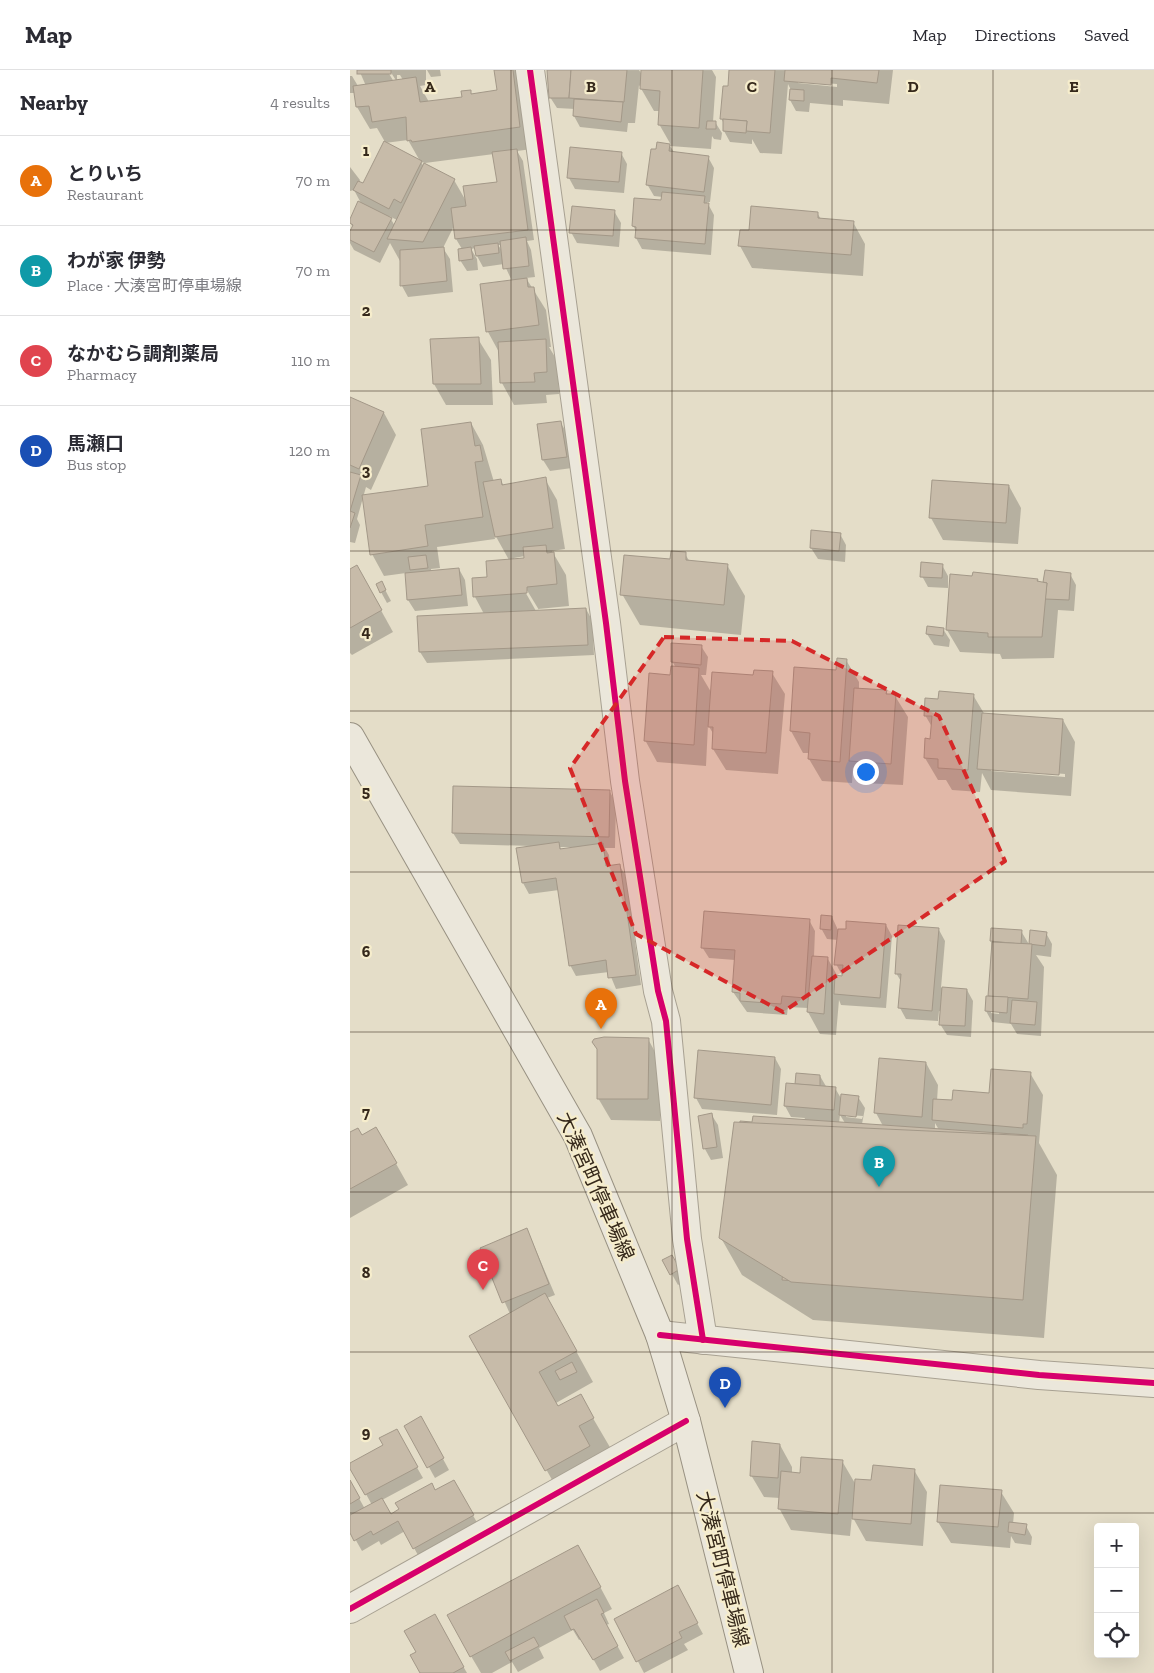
<!DOCTYPE html>
<html lang="en">
<head>
<meta charset="utf-8">
<style>
  :root { --surface:#fff; --page:#f7f7f7; --text:#2b2b33; --muted:#7c7c81; --line:#e1e1e2; --accent:#7c3aed }
  body { margin:0; font-family:"Zilla Slab","Noto Sans JP",serif; background:var(--page); color:var(--text) }
  .controls { position:absolute; right:15px; bottom:15px; display:grid; overflow:hidden; border-radius:5px; box-shadow:0 5px 20px #0002 }
  .controls button { width:45px; height:45px; display:grid; place-items:center; padding:0; border:0; border-bottom:1px solid var(--line); background:var(--surface); color:var(--text); font:25px sans-serif }
  .you { position:absolute; left:515px; top:701px; width:18px; height:18px; margin:-12px; border:4px solid #fff; border-radius:50%; background:#1a73e8; box-shadow:0 0 0 8px #1a73e833 }
  .badge { display:grid; place-items:center; width:32px; height:32px; border-radius:50%; background:var(--accent); color:#fff; font-size:16px; font-weight:700 }
  .pin { position:absolute; translate:-50% -41px; filter:drop-shadow(0 1px 2px #0008) }
  .pin::after { content:''; position:absolute; top:26px; width:18px; height:15px; background:inherit; clip-path:polygon(0 0,100% 0,50% 100%) }
  .list { margin:0; padding:0; list-style:none }
  h2 { display:flex; justify-content:space-between; align-items:center; height:65px; margin:0; padding:0 20px; font-size:21px }
  h2 small { font-size:16px; font-weight:400; color:var(--muted) }
  .list li { display:grid; grid-template-columns:32px 1fr auto; gap:15px; align-items:center; box-sizing:border-box; height:90px; padding:0 20px; border-top:1px solid var(--line) }
  .list b { display:block; font-size:19px; white-space:nowrap }
  .list p { margin:0; font-size:16px; white-space:nowrap; color:var(--muted) }
  .list em { font-size:16px; font-style:normal; color:var(--muted) }
  .icon { flex:none; width:28px; height:28px; fill:none; stroke:currentColor; stroke-width:2; stroke-linecap:round; stroke-linejoin:round }
  .map { position:relative; flex:none; width:804px; height:1603px; overflow:hidden }
  header { display:flex; align-items:center; gap:30px; box-sizing:border-box; height:70px; padding:0 25px; background:var(--surface); border-bottom:1px solid var(--line) }
  header strong { font-size:24px }
  nav { display:flex; gap:28px; margin-inline-start:auto; font-size:18px }
  main { display:flex }
  aside { flex:1; background:var(--surface) }
  .map>svg:first-child { display:block }
</style>
</head>
<body>
<header>
<strong>Map</strong>
<nav><a>Map</a><a>Directions</a><a>Saved</a></nav>
</header>
<main>
<aside>
<h2>Nearby<small>4 results</small></h2>
<ul class="list">
<li><span class="badge" style="background:#e8710a">A</span><div><b>とりいち</b><p>Restaurant</p></div><em>70 m</em></li>
<li><span class="badge" style="background:#0f9aa8">B</span><div><b>わが家 伊勢</b><p>Place · 大湊宮町停車場線</p></div><em>70 m</em></li>
<li><span class="badge" style="background:#e0444e">C</span><div><b>なかむら調剤薬局</b><p>Pharmacy</p></div><em>110 m</em></li>
<li><span class="badge" style="background:#1a4fb4">D</span><div><b>馬瀬口</b><p>Bus stop</p></div><em>120 m</em></li>
</ul>
</aside>
<div class="map">
<svg width="804" height="1603" viewBox="0 0 804 1603">
  <rect width="100%" height="100%" fill="#e4ddc8"/>
  <!-- shadow -->
  <g fill="#0003" fill-rule="evenodd">
    <path d="M9,0H76V15L70,16L79,32L113,28L120,21L122,25L148,21L145,0H165L174,15L182,79L167,81L173,91L184,170L177,171L181,180L185,207L176,208L196,240L201,277H199L208,292L209,324L196,325L197,333L164,335L152,313L150,284L138,262L131,215L162,211L154,194L133,197L127,186L126,178L121,179L127,189L128,200L117,201L110,190L112,179L106,169L104,156L93,178L100,189L103,222L58,227L52,216L50,191L40,173L30,193L4,180L0,173V164L3,158L0,152L12,135L4,120L0,121V97L10,110L9,113L13,115L35,72L27,58L20,59L7,37L5,23H0V6H2L8,16H16ZM40,1L47,12H44L38,2ZM47,5H50L53,10L47,11ZM58,70L70,91L35,73ZM144,84L148,113L116,131L104,110L74,97L71,92L75,93ZM39,146L47,150L45,156ZM148,175H152L153,182Z"/>
    <polygon points="77,0 90,0 91,6 81,7"/>
    <polygon points="198,0 289,0 292,5 293,0 362,0 366,7 363,52 365,52 372,63 371,70 364,69 362,66 361,79 320,76 324,82 358,87 364,98 360,132 357,132 364,145 361,185 292,179 286,168 287,162 283,156 312,131 313,127 304,126 297,114 308,73 321,75 309,54 310,41 304,41 289,15 285,53 278,53 277,62 230,57 224,46 225,39 207,38 200,27"/>
    <path d="M380,0H543L539,34L493,30V36L460,33L459,42L446,41L440,30L441,20L438,14L432,84L410,83L402,69V74L380,72L374,61V54L371,48L379,17ZM448,11L487,14V17L448,13Z"/>
    <polygon points="271,83 277,94 274,123 225,119 219,108"/>
    <polygon points="264,141 271,153 269,177 227,173 221,162"/>
    <polygon points="467,143 471,149 503,152 515,174 513,206 402,198 390,176 400,161"/>
    <polygon points="128,269 141,290 143,335 96,335 84,314"/>
    <polygon points="0,328 34,343 46,365 21,420 16,417 7,449 10,455 5,473 0,472"/>
    <polygon points="210,352 217,363 222,398 200,401 193,390 188,355"/>
    <path d="M121,353L133,375L144,412L151,411L154,416L195,409L207,430L215,479L202,481L216,505L219,536L188,539L189,540L175,517L173,518L186,541L236,539L242,550L244,585L77,593L70,582L69,547L134,544L125,527L123,509L139,508L159,490L144,463L145,469L87,477L90,498L81,499V501L109,499L115,510L118,536L65,541L58,530L56,503L34,506L22,484L80,417ZM175,486V489L165,490L164,488Z"/>
    <polygon points="659,416 671,438 668,474 593,470 581,448"/>
    <polygon points="490,464 496,475 495,492 468,489 461,478"/>
    <polygon points="335,484 340,492 377,495 395,526 391,565 290,555 272,524 321,490"/>
    <polygon points="592,495 598,506 598,518 578,517 572,506"/>
    <polygon points="7,497 43,562 2,585 0,583 0,501"/>
    <polygon points="624,503 688,510 690,513 695,514 694,512 720,504 726,515 724,541 708,540 704,588 652,589 650,584 610,582 597,560"/>
    <polygon points="31,512 41,531 37,533 31,522"/>
    <polygon points="593,559 600,570 599,577 584,575 577,564"/>
    <polygon points="351,576 358,587 356,605 351,605 361,622 422,603 435,624 428,704 376,700 363,679 364,665 358,655 356,696 307,692 295,670 326,598 322,591"/>
    <polygon points="496,590 509,612 509,619 536,621 538,625 545,626 558,647 553,715 513,713 503,697 502,713 472,711 459,689 459,683 453,683 441,661"/>
    <path d="M623,625L635,645L713,650L725,672L721,726L641,720L632,703L630,722L602,720L596,710H588L575,688L581,670L582,657L575,645L589,630ZM641,698L715,704V707L641,701Z"/>
    <path d="M260,722L266,733L265,778H255L259,785L260,796L269,795L276,806L291,915L266,919L259,902L226,906L220,895L209,820L179,824L173,813L168,779L181,776L110,774L103,763ZM210,777H224V778L212,780Z"/>
    <polygon points="482,847 488,860 536,855 542,866 536,938 491,935 489,930 486,965 470,964 458,942 458,938 438,937 437,945 397,942 383,922 385,890 359,888 352,877 459,850 465,861 464,887 478,889 488,907 493,907 486,894 488,870 477,869 471,858"/>
    <path d="M642,859L671,861L680,876L696,863L702,874L701,887L686,885L694,897L691,966L667,964L661,954L642,952L636,941L639,928ZM641,941H649V944L641,943Z"/>
    <polygon points="589,860 595,871 591,918 617,920 623,931 621,967 597,965 590,954 591,942 589,941 588,951 556,949 550,938 552,913 546,903"/>
    <polygon points="298,969 310,991 310,1051 261,1050 248,1028"/>
    <polygon points="425,988 431,999 427,1045 352,1039 346,1028"/>
    <path d="M576,993L588,1015L587,1031L603,1032L640,1025L680,1003L693,1025L689,1073L707,1105L694,1268L463,1250L392,1205L371,1168L454,1050L455,1048L441,1047L435,1036L446,1015L470,1006L477,1018H485L492,1030L508,1027L515,1038L512,1054L533,1056L526,1043ZM490,1045L495,1053H489ZM496,1045L513,1046L512,1049L496,1047ZM585,1053L589,1060L585,1059Z"/>
    <polygon points="361,1044 368,1055 373,1088 361,1090 355,1079 350,1047"/>
    <polygon points="26,1058 58,1115 0,1148 0,1064 12,1067"/>
    <polygon points="177,1159 205,1225 197,1228 243,1312 206,1333 208,1338 230,1326 261,1379 214,1431 121,1266 160,1244 131,1179"/>
    <polygon points="322,1186 335,1211 328,1215 314,1190"/>
    <polygon points="71,1348 99,1400 85,1408 56,1356"/>
    <polygon points="46,1361 73,1408 32,1430 41,1446 104,1412 129,1456 70,1489 55,1461 31,1475 29,1471 12,1481 0,1460 0,1412 15,1439 22,1435 0,1395 35,1375"/>
    <polygon points="430,1375 442,1397 442,1404 451,1405 492,1391 506,1415 564,1400 577,1422 573,1476 516,1471 502,1446 500,1466 441,1460 429,1438 430,1428 414,1427 401,1405"/>
    <polygon points="651,1422 664,1443 663,1454 676,1456 682,1467 681,1475 665,1473 661,1466 660,1478 601,1473 588,1452"/>
    <polygon points="240,1498 262,1539 254,1543 259,1554 256,1555 274,1588 250,1601 232,1569 229,1570 223,1560 189,1578 194,1588 168,1602 162,1592 142,1603 131,1603 121,1586"/>
    <polygon points="332,1526 353,1564 334,1574 338,1580 294,1603 266,1549"/>
    <polygon points="84,1546 117,1603 71,1603 68,1582"/>
  </g>
  <!-- building -->
  <g fill="#c7bba9" stroke="#a39888" fill-rule="evenodd">
    <rect x="7" y="0" width="34" height="4"/>
    <polygon points="144,0 163,0 170,57 62,72 61,70 57,71 56,47 22,52 19,36 6,37 3,16 66,7 70,32 112,27 111,21 121,20 121,24 147,20"/>
    <polygon points="197,0 221,0 219,28 199,28"/>
    <polygon points="221,0 277,0 274,32 219,28"/>
    <polygon points="291,0 353,0 349,58 308,55 310,21 290,19"/>
    <polygon points="379,0 425,0 420,63 396,61 397,51 370,49 373,16 378,16"/>
    <polygon points="435,0 529,0 527,13 481,8 481,15 434,11"/>
    <polygon points="440,19 454,20 454,31 439,30"/>
    <polygon points="224,29 273,32 271,52 223,46"/>
    <polygon points="373,49 397,51 396,63 373,61"/>
    <polygon points="357,51 366,51 366,59 356,59"/>
    <polygon points="34,71 72,91 51,133 44,129 39,139 3,120 8,111 13,113"/>
    <polygon points="307,72 320,74 319,81 359,86 354,122 296,115 301,79 306,79"/>
    <polygon points="220,77 272,82 269,112 217,108"/>
    <polygon points="167,79 178,160 105,169 101,138 116,136 113,116 147,112 142,82"/>
    <polygon points="74,93 105,109 73,172 37,169"/>
    <polygon points="312,122 355,126 354,133 359,133 355,174 285,168 286,157 282,156 284,128 311,130"/>
    <polygon points="8,131 42,148 24,182 0,170 0,161 3,155 0,153 0,149"/>
    <polygon points="222,136 265,140 263,166 219,163"/>
    <polygon points="401,136 468,142 468,148 504,151 501,185 388,176 390,160 399,160"/>
    <polygon points="176,167 179,196 153,199 150,171"/>
    <polygon points="148,173 149,183 126,186 124,176"/>
    <polygon points="94,177 97,211 50,216 50,180"/>
    <polygon points="121,177 123,189 109,191 108,179"/>
    <polygon points="177,208 178,217 184,217 189,255 136,262 130,214"/>
    <polygon points="129,267 131,314 83,314 80,269"/>
    <polygon points="196,269 197,302 184,303 185,312 150,313 148,272"/>
    <polygon points="0,327 34,342 9,399 0,395"/>
    <polygon points="211,351 217,387 192,390 187,354"/>
    <polygon points="121,352 125,376 130,375 133,391 125,392 133,447 75,455 78,476 20,485 12,425 78,416 71,359"/>
    <polygon points="0,402 11,405 0,441 5,443 0,458"/>
    <polygon points="196,407 203,458 145,467 133,412 151,409 152,415"/>
    <polygon points="582,410 659,415 656,453 579,448"/>
    <polygon points="461,460 491,463 489,481 460,478"/>
    <polygon points="196,475 197,483 204,482 207,514 177,517 177,523 123,527 122,508 137,507 136,491 174,488 173,477"/>
    <polygon points="321,481 336,482 336,490 378,494 374,535 270,525 274,485 320,489"/>
    <polygon points="76,485 78,498 60,500 58,487"/>
    <polygon points="571,492 593,494 592,508 570,507"/>
    <polygon points="7,495 32,540 0,558 0,499"/>
    <polygon points="109,498 112,525 57,530 55,503"/>
    <polygon points="695,500 721,503 719,530 695,529 697,513 693,512"/>
    <polygon points="623,502 688,509 687,511 697,513 692,567 638,567 638,563 596,560 600,504 622,506"/>
    <polygon points="32,511 36,520 30,523 26,514"/>
    <polygon points="236,538 238,575 69,582 67,546"/>
    <polygon points="577,556 594,558 593,566 576,564"/>
    <polygon points="321,573 352,575 351,595 321,592"/>
    <polygon points="487,588 497,589 490,692 458,689 460,663 440,661 444,597 486,600"/>
    <polygon points="321,596 349,598 344,675 294,671 299,603 320,605"/>
    <polygon points="404,600 423,601 416,683 362,679 363,657 358,657 362,602 403,605"/>
    <polygon points="504,618 537,620 536,624 546,624 541,694 499,691"/>
    <polygon points="589,621 624,624 618,700 588,698 588,689 574,688 575,668 580,669 582,646 574,646 575,628 588,629"/>
    <polygon points="632,643 713,649 709,705 627,699"/>
    <polygon points="103,716 260,720 259,767 102,763"/>
    <polygon points="209,772 210,779 253,773 256,796 270,794 286,905 258,908 256,890 219,896 206,808 172,813 166,778"/>
    <polygon points="354,841 460,849 455,928 432,926 431,934 390,931 390,923 382,922 385,880 351,878"/>
    <polygon points="471,845 482,846 481,860 470,859"/>
    <polygon points="496,851 536,854 530,928 484,924 485,905 492,906 493,895 484,895 488,859 496,859"/>
    <polygon points="548,855 589,858 582,941 548,938 551,904 545,904"/>
    <polygon points="641,858 672,860 671,874 640,871"/>
    <polygon points="680,860 697,862 695,876 679,874"/>
    <polygon points="642,872 682,874 678,929 638,926"/>
    <polygon points="462,886 478,887 474,944 457,942"/>
    <polygon points="592,917 617,919 615,956 589,955"/>
    <polygon points="636,926 658,927 657,943 635,941"/>
    <polygon points="662,930 687,932 685,955 660,953"/>
    <polygon points="254,967 299,968 298,1029 247,1029 247,979 242,972 244,969"/>
    <polygon points="348,980 425,987 421,1035 344,1028"/>
    <polygon points="529,988 576,992 572,1047 524,1043"/>
    <polygon points="641,999 681,1002 677,1054 673,1054 673,1058 582,1050 583,1029 602,1030 603,1020 639,1023"/>
    <polygon points="446,1003 470,1005 470,1016 445,1014"/>
    <polygon points="436,1013 486,1017 484,1040 434,1036"/>
    <polygon points="491,1024 509,1026 506,1047 489,1045"/>
    <polygon points="362,1043 367,1077 353,1079 348,1046"/>
    <path d="M403,1046L678,1065L670,1177H666L664,1217L493,1205L492,1209L463,1207L462,1212L432,1210L434,1193L411,1191L412,1183L393,1182L395,1152H391L396,1078L388,1077L390,1051L402,1052ZM470,1095L498,1097L495,1143L467,1141ZM573,1102L600,1104L596,1153L569,1152Z"/>
    <polygon points="384,1052 686,1066 673,1230 441,1212 369,1168"/>
    <polygon points="26,1057 47,1093 0,1119 0,1062 8,1058 12,1065"/>
    <polygon points="177,1158 199,1214 152,1233 130,1178"/>
    <polygon points="322,1185 330,1199 320,1205 312,1190"/>
    <polygon points="195,1223 227,1281 189,1302 208,1336 231,1324 244,1348 229,1356 240,1376 195,1401 119,1266"/>
    <polygon points="222,1292 227,1302 210,1310 205,1301"/>
    <polygon points="71,1346 94,1388 77,1398 54,1356"/>
    <polygon points="47,1359 68,1397 15,1425 0,1399 0,1393 33,1375 29,1368"/>
    <polygon points="402,1371 430,1374 428,1408 400,1406"/>
    <polygon points="451,1387 493,1390 488,1444 428,1439 431,1401 450,1403"/>
    <polygon points="523,1395 565,1399 561,1454 502,1449 505,1409 521,1410"/>
    <polygon points="0,1410 10,1428 0,1434"/>
    <polygon points="104,1410 124,1445 63,1479 48,1451 23,1465 21,1461 4,1471 0,1463 0,1445 32,1428 41,1444 49,1439 45,1433 82,1413 85,1420"/>
    <polygon points="590,1415 652,1420 648,1457 587,1452"/>
    <polygon points="659,1452 677,1454 675,1465 658,1462"/>
    <polygon points="228,1475 251,1517 120,1587 97,1545"/>
    <polygon points="328,1515 348,1553 329,1562 332,1568 286,1592 264,1549"/>
    <polygon points="247,1529 254,1543 251,1544 268,1576 243,1590 224,1559 221,1560 214,1546"/>
    <polygon points="85,1544 114,1597 103,1603 70,1603 60,1585 66,1582 54,1561"/>
    <polygon points="184,1567 189,1576 160,1591 155,1582"/>
  </g>
  <g fill="none" stroke-linecap="round" stroke-linejoin="round">
    <!-- street casing -->
    <g stroke="#a8a192" stroke-width="30">
      <g id="street">
        <polyline points="180,0 256,553 275,711 308,921 316,951 337,1169 353,1270"/>
        <polyline points="310,1265 689,1305 804,1313"/>
        <polyline points="0,1539 336,1351"/>
      </g>
    </g>
    <!-- secondary casing -->
    <g stroke="#989182" stroke-width="30">
      <polyline id="secondary" points="0,667 228,1066 310,1265 336,1351 399,1603"/>
    </g>
    <!-- street -->
    <use href="#street" stroke="#ebe7db" stroke-width="28"/>
    <!-- secondary -->
    <use href="#secondary" stroke="#ebe7db" stroke-width="28"/>
    <!-- cycleway casing -->
    <g stroke="#f6edcc" stroke-width="9">
      <g id="cycleway">
        <polyline points="180,0 256,553 275,711 308,921 316,951 337,1169 353,1270"/>
        <polyline points="310,1265 689,1305 804,1313"/>
        <polyline points="0,1539 336,1351"/>
      </g>
    </g>
    <!-- cycleway -->
    <use href="#cycleway" stroke="#d6006c" stroke-width="6"/>
  </g>
  <!-- marked area -->
  <path fill="#d62828" fill-opacity="0.2" stroke="#d62828" stroke-width="4" stroke-dasharray="10 6" stroke-linejoin="round" d="M314,567L442,571L589,646L655,791L433,942L286,864L220,698Z"/>
  <!-- grid -->
  <path fill="none" stroke="#36291b" stroke-width="1" stroke-opacity="0.55" d="M161,0V1603M322,0V1603M482,0V1603M643,0V1603M0,160H804M0,321H804M0,481H804M0,641H804M0,802H804M0,962H804M0,1122H804M0,1282H804M0,1443H804"/>
  <g text-anchor="middle" stroke-width="4.5" stroke-linejoin="round" paint-order="stroke">
    <!-- street labels -->
    <g font-size="20" fill="#36291b" stroke="#f6edcc">
      <text transform="translate(246 1116) rotate(66)" y="7">大湊宮町停車場線</text>
      <text transform="translate(373 1499) rotate(76)" y="7">大湊宮町停車場線</text>
    </g>
  </g>
  <g font-size="16" text-anchor="middle" font-weight="bold" fill="#36291b" stroke="#f6edcc" stroke-width="4.5" stroke-linejoin="round" paint-order="stroke">
    <text x="80" y="22">A</text>
    <text x="241" y="22">B</text>
    <text x="402" y="22">C</text>
    <text x="563" y="22">D</text>
    <text x="724" y="22">E</text>
    <text x="16" y="86">1</text>
    <text x="16" y="246">2</text>
    <text x="16" y="406">3</text>
    <text x="16" y="567">4</text>
    <text x="16" y="727">5</text>
    <text x="16" y="887">6</text>
    <text x="16" y="1048">7</text>
    <text x="16" y="1208">8</text>
    <text x="16" y="1368">9</text>
  </g>
</svg>
<div class="controls">
<button>+</button>
<button>−</button>
<button><svg class="icon" aria-label="locate" viewBox="0 0 24 24"><circle cx="12" cy="12" r="6"/><path d="M12 2v4M12 18v4M2 12h4M18 12h4"/></svg></button>
</div>
<div class="you"></div>
<div class="pin badge" style="left:251px;top:959px;background:#e8710a">A</div>
<div class="pin badge" style="left:529px;top:1117px;background:#0f9aa8">B</div>
<div class="pin badge" style="left:133px;top:1220px;background:#e0444e">C</div>
<div class="pin badge" style="left:375px;top:1338px;background:#1a4fb4">D</div>
</div>
</main>
</body>
</html>
